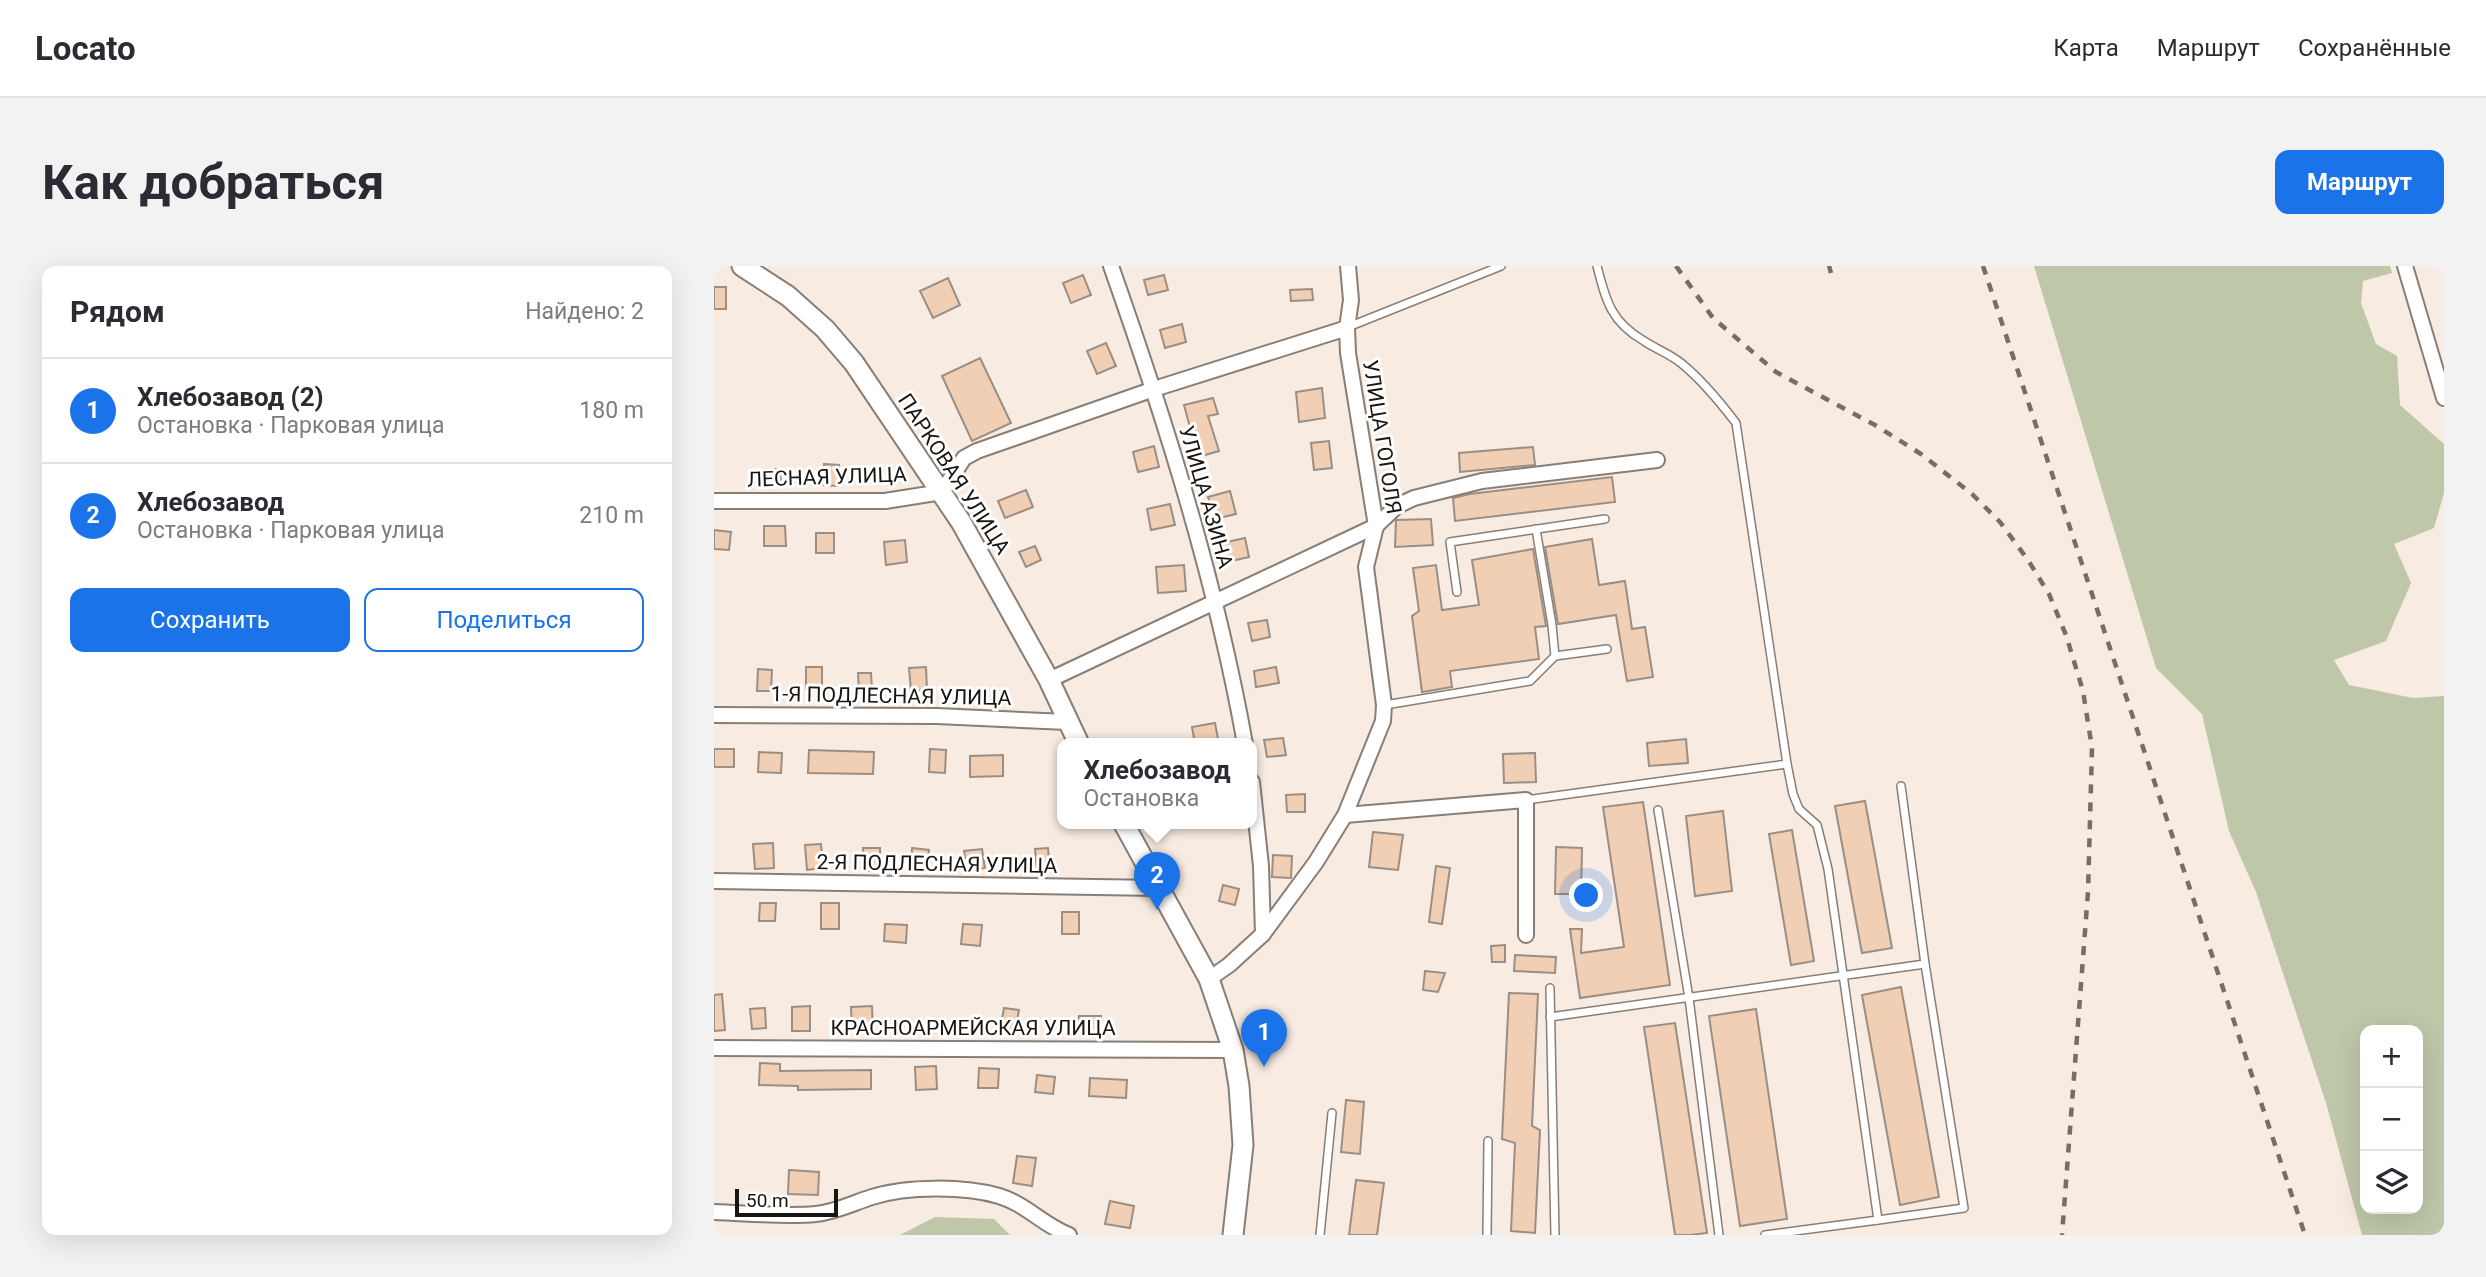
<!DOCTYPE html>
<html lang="ru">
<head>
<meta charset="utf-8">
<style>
  :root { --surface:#fff; --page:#f2f2f3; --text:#2b2b33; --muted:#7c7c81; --line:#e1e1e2; --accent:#1a73e8 }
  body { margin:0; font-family:Roboto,sans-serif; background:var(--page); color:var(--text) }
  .controls { position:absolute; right:21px; bottom:21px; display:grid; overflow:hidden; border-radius:14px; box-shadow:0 7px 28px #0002 }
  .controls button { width:63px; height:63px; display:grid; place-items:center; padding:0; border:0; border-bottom:2px solid var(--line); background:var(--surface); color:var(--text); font:35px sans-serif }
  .scale { position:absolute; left:21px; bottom:18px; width:103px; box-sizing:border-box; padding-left:7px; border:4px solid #181410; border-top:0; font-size:19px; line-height:24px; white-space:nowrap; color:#181410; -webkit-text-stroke:5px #fff; paint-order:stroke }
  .you { position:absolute; left:873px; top:630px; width:24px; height:24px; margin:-18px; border:5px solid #fff; border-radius:50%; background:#1a73e8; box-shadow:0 0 0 10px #1a73e833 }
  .badge { display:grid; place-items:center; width:46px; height:46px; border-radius:50%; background:var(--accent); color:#fff; font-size:23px; font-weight:700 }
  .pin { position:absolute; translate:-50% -58px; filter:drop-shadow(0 2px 4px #0008) }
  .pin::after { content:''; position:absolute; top:37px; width:24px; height:21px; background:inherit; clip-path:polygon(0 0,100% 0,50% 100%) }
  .popup { position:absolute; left:343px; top:472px; width:200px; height:91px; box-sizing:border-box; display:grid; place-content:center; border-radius:14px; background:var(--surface); filter:drop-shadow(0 2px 5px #0005); font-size:23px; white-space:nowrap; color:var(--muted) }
  .popup b { font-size:26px; color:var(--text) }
  .popup::after { content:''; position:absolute; left:50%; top:100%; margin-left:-14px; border:14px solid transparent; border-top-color:var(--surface) }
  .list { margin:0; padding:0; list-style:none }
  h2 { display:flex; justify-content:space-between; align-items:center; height:91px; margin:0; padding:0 28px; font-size:30px }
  h2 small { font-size:23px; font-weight:400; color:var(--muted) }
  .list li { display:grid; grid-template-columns:46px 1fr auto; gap:21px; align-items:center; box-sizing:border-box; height:105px; padding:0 28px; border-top:2px solid var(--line) }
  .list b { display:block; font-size:26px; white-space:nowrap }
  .list p { margin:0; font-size:23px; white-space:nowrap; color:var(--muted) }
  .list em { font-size:23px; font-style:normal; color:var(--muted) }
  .actions { display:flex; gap:14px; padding:21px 28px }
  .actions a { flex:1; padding:16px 0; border:2px solid var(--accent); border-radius:14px; text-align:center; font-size:24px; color:var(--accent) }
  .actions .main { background:var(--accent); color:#fff }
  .icon { flex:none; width:38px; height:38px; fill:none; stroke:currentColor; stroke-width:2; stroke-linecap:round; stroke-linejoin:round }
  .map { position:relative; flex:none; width:1730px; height:969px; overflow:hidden; border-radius:14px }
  header { display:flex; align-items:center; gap:42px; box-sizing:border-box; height:98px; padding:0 35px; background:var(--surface); border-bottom:2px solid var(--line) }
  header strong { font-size:33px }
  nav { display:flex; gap:38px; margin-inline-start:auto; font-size:24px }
  .intro { display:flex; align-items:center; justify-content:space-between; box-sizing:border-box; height:168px; padding:0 42px }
  h1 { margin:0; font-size:49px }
  .button { padding:18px 32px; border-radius:14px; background:var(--accent); color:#fff; font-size:24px; font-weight:700 }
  main { display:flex; gap:42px; padding:0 42px }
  aside { flex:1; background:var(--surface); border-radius:14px; box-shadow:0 7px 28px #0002 }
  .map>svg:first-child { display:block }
</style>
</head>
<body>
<header>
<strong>Locato</strong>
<nav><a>Карта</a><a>Маршрут</a><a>Сохранённые</a></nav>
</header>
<div class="intro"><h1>Как добраться</h1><a class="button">Маршрут</a></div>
<main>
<aside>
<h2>Рядом<small>Найдено: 2</small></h2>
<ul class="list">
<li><span class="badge">1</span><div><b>Хлебозавод (2)</b><p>Остановка · Парковая улица</p></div><em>180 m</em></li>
<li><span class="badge">2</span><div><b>Хлебозавод</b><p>Остановка · Парковая улица</p></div><em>210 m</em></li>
</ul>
<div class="actions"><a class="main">Сохранить</a><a>Поделиться</a></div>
</aside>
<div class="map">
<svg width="1730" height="969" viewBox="0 0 1730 969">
  <rect width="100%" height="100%" fill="#f8ebe1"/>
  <!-- green -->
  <g fill="#bec7a8" fill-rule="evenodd">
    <path d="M1320,0H1676L1678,7L1649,15L1647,37L1662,78L1683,90L1686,139L1730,178V227L1720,262L1680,278L1697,317L1672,375L1620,394L1635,419L1699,432L1730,430V969H1648L1612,837L1542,626L1515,565L1488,448L1442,402ZM1651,764H1704V943H1651Z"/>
    <polygon points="221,951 280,953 296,969 186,969"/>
  </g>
  <!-- building -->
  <g fill="#f1cfb4" stroke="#9a8e85" stroke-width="2">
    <polygon points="369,9 377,29 357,37 349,17"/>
    <polygon points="450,9 454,24 434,29 430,14"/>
    <polygon points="234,12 246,39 219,52 206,25"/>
    <rect x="0" y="21" width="12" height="22"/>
    <polygon points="598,23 599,34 577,35 576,24"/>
    <polygon points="468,58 472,76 451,82 446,64"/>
    <polygon points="392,77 402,100 383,108 373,85"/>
    <polygon points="266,92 297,157 258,175 228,110"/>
    <polygon points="608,122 611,152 585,156 582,126"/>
    <polygon points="499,132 504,148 494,150 505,185 484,191 470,139"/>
    <polygon points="615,175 618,202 600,204 597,177"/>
    <polygon points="440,180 445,201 424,206 419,186"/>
    <polygon points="819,181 821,199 746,206 745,187"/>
    <polygon points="110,198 125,199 124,220 109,219"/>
    <polygon points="50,203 66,203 67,218 51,219"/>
    <polygon points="898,211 901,236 741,255 739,232 756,228"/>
    <polygon points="312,224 319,241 291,252 284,235"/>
    <polygon points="516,225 522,248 501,253 494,231"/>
    <polygon points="456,238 461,259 437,264 433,243"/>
    <polygon points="717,253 719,279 681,281 682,254"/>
    <polygon points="50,260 71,260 72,280 50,280"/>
    <polygon points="0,264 17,266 15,284 0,283"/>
    <rect x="102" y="267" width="18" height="20"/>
    <polygon points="531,272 535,291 509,297 504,278"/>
    <polygon points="878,273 885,319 911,315 918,363 931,361 939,411 913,415 902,349 844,358 831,281"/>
    <polygon points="191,274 193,296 172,299 170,276"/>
    <polygon points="321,280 327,294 312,301 305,286"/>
    <polygon points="819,283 832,360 821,361 825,393 736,405 738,421 708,426 698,350 705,345 699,302 722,299 728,344 765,339 758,294"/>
    <polygon points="470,299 472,325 444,327 442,301"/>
    <polygon points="553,354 556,371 538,375 534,357"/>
    <rect x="92" y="401" width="16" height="21"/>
    <polygon points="212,401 213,424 197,425 195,402"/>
    <polygon points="562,401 565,417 542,421 540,405"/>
    <polygon points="44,403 58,404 57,425 43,425"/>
    <polygon points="144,407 157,407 158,424 145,424"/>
    <polygon points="501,457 505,478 481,478 478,461"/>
    <polygon points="569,472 572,489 553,491 550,474"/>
    <polygon points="972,473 974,497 935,500 933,477"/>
    <rect x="0" y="483" width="20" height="18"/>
    <polygon points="216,483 232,484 231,507 215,506"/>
    <polygon points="95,484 160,486 159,508 94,507"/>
    <polygon points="45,486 68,487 67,507 44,506"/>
    <polygon points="821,487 822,516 790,517 789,488"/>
    <polygon points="289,489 289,510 256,511 256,490"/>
    <polygon points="591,528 591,546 573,546 572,529"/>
    <polygon points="1151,535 1178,682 1148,687 1121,540"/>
    <polygon points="929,536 956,719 866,732 856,663 868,663 867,687 910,681 889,541"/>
    <polygon points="1009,545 1018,625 981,630 972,550"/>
    <polygon points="1078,564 1100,695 1077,699 1055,568"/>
    <polygon points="659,566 689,569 684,604 655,601"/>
    <polygon points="59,577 60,602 41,603 39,578"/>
    <polygon points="107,578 109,602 93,604 91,579"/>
    <polygon points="842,581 868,582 867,628 841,628"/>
    <polygon points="149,582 166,582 166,604 150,605"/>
    <polygon points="198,582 215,584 213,603 197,602"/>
    <polygon points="334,582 336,605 323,606 321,583"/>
    <polygon points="268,583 271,602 253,605 250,585"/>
    <polygon points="559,589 578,590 577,612 558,611"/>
    <polygon points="722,600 736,602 728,658 715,656"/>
    <polygon points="509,619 525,623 521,639 505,635"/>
    <polygon points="46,637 62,637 61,655 45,655"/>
    <rect x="107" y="637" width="18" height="26"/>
    <rect x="348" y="646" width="17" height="22"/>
    <polygon points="171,658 193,659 192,677 170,675"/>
    <polygon points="249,658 268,659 266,680 247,678"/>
    <polygon points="791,679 791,696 778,696 777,680"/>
    <polygon points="801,689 842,691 841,707 800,705"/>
    <polygon points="711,705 731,707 724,726 709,724"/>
    <polygon points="1187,721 1225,931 1186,939 1148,729"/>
    <polygon points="795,727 824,728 818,860 826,864 821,967 797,965 801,877 788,873"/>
    <polygon points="8,728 11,764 0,765 0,729"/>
    <polygon points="96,740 96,765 78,765 78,741"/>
    <polygon points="158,740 159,763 138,764 137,741"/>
    <polygon points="51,742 52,762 38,763 36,743"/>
    <polygon points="290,742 305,744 301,766 286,764"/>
    <polygon points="1042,743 1073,953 1026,960 995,750"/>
    <polygon points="365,750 387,750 385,770 362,765"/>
    <polygon points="961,757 993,967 976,969 961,969 930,761"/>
    <polygon points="46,797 66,798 66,805 157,804 157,823 84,824 84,820 45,819"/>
    <polygon points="222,800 223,823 202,824 201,801"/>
    <polygon points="265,802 285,803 284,822 264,822"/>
    <polygon points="323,809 341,811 339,828 321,826"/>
    <polygon points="376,812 413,814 412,832 375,830"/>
    <polygon points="632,834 650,836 646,888 627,886"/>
    <polygon points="303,890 322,892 318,920 299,917"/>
    <polygon points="75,904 105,906 104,929 74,928"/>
    <polygon points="642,914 670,917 663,969 635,969"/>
    <polygon points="396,935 420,940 416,962 391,958"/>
  </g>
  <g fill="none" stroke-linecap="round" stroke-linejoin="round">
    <!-- service casing -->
    <g stroke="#897e75" stroke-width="10">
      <g id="service">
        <polyline points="634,61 787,0"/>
        <polyline points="822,263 838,359 841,390"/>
        <polyline points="743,326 736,276 891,253"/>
        <polyline points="671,439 816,415 841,390 893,383"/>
        <path d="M812,534L1073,498L1022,157C1006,136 988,114 967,97C956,88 942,83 930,75C897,56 892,35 883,0"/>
        <polyline points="944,544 975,732 1005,969"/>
        <polyline points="836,722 841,969"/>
        <polyline points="836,751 1211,698"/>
        <polyline points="1164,954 1250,942 1211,698 1187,520"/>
        <polyline points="606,969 618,847"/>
        <polyline points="773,969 774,875"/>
        <polyline points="1051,969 1164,954 1114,603 1103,559 1085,543 1079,528 1073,498"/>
      </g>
    </g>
    <!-- minor casing -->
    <g stroke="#897e75" stroke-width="18">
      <g id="minor">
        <path d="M397,0C452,156 502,315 531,478"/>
        <polyline points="1691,0 1730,132"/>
        <polyline points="0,235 171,235 228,226 250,192 263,185 440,123 633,62"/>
        <polyline points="335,414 662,260 683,240 700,232 768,215 943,194"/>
        <polyline points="0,449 223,450 353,456"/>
        <polyline points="538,516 547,600 549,668"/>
        <polyline points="631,549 812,534 812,669"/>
        <polyline points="0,615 445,622"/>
        <polyline points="495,713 515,699 549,668 602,596 631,549 669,455 670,439 652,301 662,260 634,87 633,62 637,34 634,0"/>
        <polyline points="0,782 519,784"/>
        <path d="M0,946C33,947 69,951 102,948C122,946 139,937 158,931C193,920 250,920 285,930C312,938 329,959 355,969"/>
      </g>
    </g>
    <!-- secondary casing -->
    <g stroke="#897e75" stroke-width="23">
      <g id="secondary">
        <polyline points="28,0 74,30 111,63 140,97 247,256 335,414 365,478"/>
        <polyline points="410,558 495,713 519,784 525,820 529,879 519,969"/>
      </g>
    </g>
    <!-- service -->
    <use href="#service" stroke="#fff" stroke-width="7"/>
    <!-- minor -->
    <use href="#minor" stroke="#fff" stroke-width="14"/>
    <!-- secondary -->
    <use href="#secondary" stroke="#fff" stroke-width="19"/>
    <!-- rail -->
    <g stroke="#756d67" stroke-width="4.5" stroke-dasharray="9 9" stroke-linecap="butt">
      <polyline points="962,0 999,52 1062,106 1161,159 1207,188 1258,228 1286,256 1314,294 1335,328 1352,369 1369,425 1378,482 1374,626 1348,969"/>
      <polyline points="1115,0 1117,7"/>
      <polyline points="1269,0 1591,969"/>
    </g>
  </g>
  <g text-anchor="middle" stroke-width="6" stroke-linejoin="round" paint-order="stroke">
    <!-- street labels -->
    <g font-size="21" fill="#181410" stroke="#fff">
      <text transform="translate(668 171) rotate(81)" y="7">УЛИЦА ГОГОЛЯ</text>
      <text transform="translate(240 208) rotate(57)" y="7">ПАРКОВАЯ УЛИЦА</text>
      <text transform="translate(113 211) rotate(-2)" y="7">ЛЕСНАЯ УЛИЦА</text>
      <text transform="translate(492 231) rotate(74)" y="7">УЛИЦА АЗИНА</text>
      <text transform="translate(177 430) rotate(1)" y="7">1-Я ПОДЛЕСНАЯ УЛИЦА</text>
      <text transform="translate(223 598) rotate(1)" y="7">2-Я ПОДЛЕСНАЯ УЛИЦА</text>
      <text x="259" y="769">КРАСНОАРМЕЙСКАЯ УЛИЦА</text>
    </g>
  </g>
</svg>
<div class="controls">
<button>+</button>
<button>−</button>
<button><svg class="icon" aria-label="layers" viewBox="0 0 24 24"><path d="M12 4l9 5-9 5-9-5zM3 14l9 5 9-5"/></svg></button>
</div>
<div class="scale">50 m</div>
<div class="you"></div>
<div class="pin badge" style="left:550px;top:801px">1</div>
<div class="pin badge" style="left:443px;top:644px">2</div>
<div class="popup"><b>Хлебозавод</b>Остановка</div>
</div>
</main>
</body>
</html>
